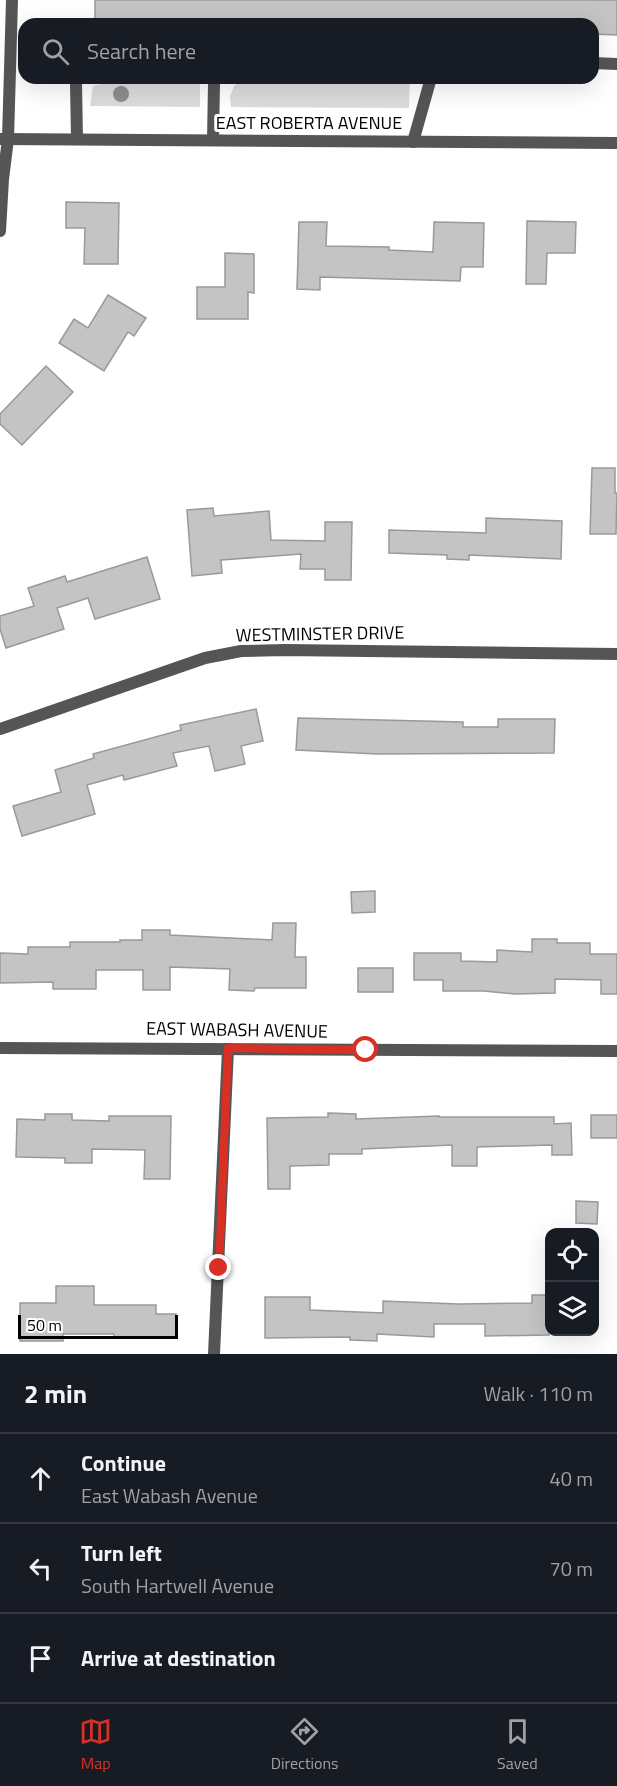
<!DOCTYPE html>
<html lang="en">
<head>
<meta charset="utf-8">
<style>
  :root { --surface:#171b24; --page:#20242c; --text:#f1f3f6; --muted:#9ea1a6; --line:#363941; --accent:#d93025 }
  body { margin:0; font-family:"Titillium Web",sans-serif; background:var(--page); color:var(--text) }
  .controls { position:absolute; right:18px; bottom:18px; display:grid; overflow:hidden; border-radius:12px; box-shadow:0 6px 24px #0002 }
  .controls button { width:54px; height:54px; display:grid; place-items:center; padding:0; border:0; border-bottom:2px solid var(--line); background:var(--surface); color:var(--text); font:30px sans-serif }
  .scale { position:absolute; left:18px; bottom:15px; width:160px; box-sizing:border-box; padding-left:6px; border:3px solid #000; border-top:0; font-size:16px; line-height:21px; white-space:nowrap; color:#000; -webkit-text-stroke:4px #fff; paint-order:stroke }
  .stop { position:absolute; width:18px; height:18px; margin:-14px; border:4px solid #d93025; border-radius:50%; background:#fff }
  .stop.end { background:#d93025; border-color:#fff; box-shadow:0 2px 6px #0008 }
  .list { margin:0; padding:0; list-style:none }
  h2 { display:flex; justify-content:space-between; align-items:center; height:78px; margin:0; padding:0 24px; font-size:26px }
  h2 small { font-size:20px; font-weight:400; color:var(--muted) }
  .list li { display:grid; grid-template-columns:39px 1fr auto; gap:18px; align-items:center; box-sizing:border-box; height:90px; padding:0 24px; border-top:2px solid var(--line) }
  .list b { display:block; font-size:22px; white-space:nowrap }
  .list p { margin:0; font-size:20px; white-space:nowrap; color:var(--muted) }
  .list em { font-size:20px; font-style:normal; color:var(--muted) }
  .icon { flex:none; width:33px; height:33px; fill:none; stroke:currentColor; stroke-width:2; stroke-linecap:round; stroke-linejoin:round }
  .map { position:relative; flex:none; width:617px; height:1354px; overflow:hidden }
  .search { position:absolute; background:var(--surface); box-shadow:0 6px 24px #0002; left:18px; right:18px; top:18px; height:66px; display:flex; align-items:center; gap:15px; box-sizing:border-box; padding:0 21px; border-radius:18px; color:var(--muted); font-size:22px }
  .sheet { height:348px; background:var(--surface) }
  nav { display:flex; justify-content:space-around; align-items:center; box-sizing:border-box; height:84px; border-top:2px solid var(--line); background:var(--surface); font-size:16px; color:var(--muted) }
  nav a { display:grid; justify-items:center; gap:3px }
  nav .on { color:var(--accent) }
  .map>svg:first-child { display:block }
</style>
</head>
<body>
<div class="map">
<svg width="617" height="1354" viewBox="0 0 617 1354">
  <rect width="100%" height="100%" fill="#fff"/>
  <!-- green -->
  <g fill="#dcdcdc">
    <polygon points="101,78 200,78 200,107 90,106 93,86 101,84"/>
    <polygon points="337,78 410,78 409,108 231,107 230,96 234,86 243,80 336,80"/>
  </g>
  <!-- building -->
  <g fill="#c4c4c4" stroke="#999" stroke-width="1.5">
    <polygon points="95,0 617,0 617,35 593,34 593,24 95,24"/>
    <polygon points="66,202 119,203 118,264 84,264 85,228 66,228"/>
    <polygon points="527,221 576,222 575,253 547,253 546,284 526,284"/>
    <polygon points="299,222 327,222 326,246 389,247 389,250 433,252 434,222 484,223 483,267 461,267 460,281 320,277 320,290 297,289"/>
    <polygon points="225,253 254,254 254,293 248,292 248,319 197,319 197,287 225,287"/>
    <polygon points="108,295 146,318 134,336 128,332 104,371 59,343 74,319 88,328"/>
    <polygon points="46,366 73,392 22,445 0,424 0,414"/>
    <polygon points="592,468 615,468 615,493 617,493 616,534 590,534"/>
    <polygon points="213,508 214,516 269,511 271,540 325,541 325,522 352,522 351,580 325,580 325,569 300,569 301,554 221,560 222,573 192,576 187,510"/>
    <polygon points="486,518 562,521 561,559 469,555 469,560 447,559 447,555 389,553 389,530 486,533"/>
    <polygon points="147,557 160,599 95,619 88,598 57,608 64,629 6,648 0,629 0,616 34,606 28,588 65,576 67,582"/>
    <polygon points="256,709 263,741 241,746 245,764 215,771 209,746 173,753 177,766 124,780 123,775 87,785 95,814 22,836 13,806 61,792 55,770 94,758 93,754 181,730 180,725"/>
    <polygon points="298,718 463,722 463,727 498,727 498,719 555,719 554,753 377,754 296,750"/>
    <polygon points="375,891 375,912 352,913 351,892"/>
    <polygon points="273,923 296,923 295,957 306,957 306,988 255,988 254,991 229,990 230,969 170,967 170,990 143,990 143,970 96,970 96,989 53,989 53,982 0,983 0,953 28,954 28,947 70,947 70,942 120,942 120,940 142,940 142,930 170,930 170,935 272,940"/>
    <polygon points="532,939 557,939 557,943 590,943 590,954 617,954 617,994 601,994 601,980 555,979 555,993 515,994 483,991 443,991 443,980 414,980 414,953 461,953 461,961 497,962 497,950 532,952"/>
    <rect x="358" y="968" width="35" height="24"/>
    <polygon points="328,1113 356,1114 356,1119 439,1116 439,1117 554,1117 554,1124 571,1123 572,1155 552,1155 552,1145 477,1147 477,1166 452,1166 452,1145 362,1149 362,1154 329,1154 329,1165 290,1166 290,1189 268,1189 267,1118 328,1117"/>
    <polygon points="45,1114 72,1114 72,1120 109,1121 109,1116 171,1116 170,1179 144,1179 145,1150 92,1149 92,1163 65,1163 65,1158 16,1157 17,1119 45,1120"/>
    <rect x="591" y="1115" width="26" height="23"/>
    <polygon points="576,1201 598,1202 597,1224 576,1223"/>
    <polygon points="56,1286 94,1286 94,1305 156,1305 156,1314 176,1314 176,1338 114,1338 114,1334 63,1334 63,1341 20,1341 20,1303 56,1303"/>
    <polygon points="532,1295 549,1295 549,1335 485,1336 485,1324 434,1324 434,1337 377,1334 377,1341 350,1340 350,1337 265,1338 265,1297 310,1297 310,1310 383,1313 383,1301 458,1304 532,1303"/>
  </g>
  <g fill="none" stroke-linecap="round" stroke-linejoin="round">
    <!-- service -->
    <g stroke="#555" stroke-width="12">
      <polyline points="593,63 617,64"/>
      <polyline points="76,83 77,139"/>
      <polyline points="213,140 214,83 216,78"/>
      <polyline points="413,142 431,78"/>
    </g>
    <!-- minor -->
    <g stroke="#555" stroke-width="12">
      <polyline points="0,729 205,658 241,651 285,650 617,654"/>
      <polyline points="0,1048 617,1051"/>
      <polyline points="214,1354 228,1049"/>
    </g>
    <!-- tertiary -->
    <g stroke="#555" stroke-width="12">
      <polyline points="0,139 617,143"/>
      <polyline points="0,231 3,179 8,139 12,0"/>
    </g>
  </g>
  <!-- trees -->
  <circle fill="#8f8f8f" cx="121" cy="94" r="8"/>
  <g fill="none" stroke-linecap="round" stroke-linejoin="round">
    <!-- route -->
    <polyline stroke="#d93025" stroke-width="8" points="219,1268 228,1048 366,1050"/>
  </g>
  <g text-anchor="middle" stroke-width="6" stroke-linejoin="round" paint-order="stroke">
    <!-- street labels -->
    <g font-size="18" fill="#000" stroke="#fff">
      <text x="309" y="129">EAST ROBERTA AVENUE</text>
      <text transform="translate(320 634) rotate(-1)" y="6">WESTMINSTER DRIVE</text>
      <text transform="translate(237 1030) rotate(1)" y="6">EAST WABASH AVENUE</text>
    </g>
  </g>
</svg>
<div class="controls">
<button><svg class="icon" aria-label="locate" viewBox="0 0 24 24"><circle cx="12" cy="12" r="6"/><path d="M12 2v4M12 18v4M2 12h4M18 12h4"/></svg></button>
<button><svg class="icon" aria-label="layers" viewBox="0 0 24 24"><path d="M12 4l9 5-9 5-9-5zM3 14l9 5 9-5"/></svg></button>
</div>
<div class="scale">50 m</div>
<div class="stop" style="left:366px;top:1050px"></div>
<div class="stop end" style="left:219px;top:1268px"></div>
<div class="search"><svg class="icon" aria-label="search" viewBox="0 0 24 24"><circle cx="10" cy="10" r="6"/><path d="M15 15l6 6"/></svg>Search here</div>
</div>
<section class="sheet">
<h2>2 min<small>Walk · 110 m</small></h2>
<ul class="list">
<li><svg class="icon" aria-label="ahead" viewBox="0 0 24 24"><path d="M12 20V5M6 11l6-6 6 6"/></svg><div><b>Continue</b><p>East Wabash Avenue</p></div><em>40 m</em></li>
<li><svg class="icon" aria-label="left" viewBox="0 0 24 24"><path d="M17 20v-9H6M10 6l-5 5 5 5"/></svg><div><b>Turn left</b><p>South Hartwell Avenue</p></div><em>70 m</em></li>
<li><svg class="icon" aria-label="arrive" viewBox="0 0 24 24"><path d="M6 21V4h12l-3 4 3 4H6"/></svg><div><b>Arrive at destination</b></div></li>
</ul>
</section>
<nav>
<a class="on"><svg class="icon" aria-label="map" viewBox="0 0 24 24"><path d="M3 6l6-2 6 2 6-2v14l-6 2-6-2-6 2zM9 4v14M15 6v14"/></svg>Map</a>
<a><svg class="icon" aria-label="directions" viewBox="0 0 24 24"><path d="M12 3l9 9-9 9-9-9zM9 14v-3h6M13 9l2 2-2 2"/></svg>Directions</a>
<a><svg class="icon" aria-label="saved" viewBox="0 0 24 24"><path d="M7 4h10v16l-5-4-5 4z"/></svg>Saved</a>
</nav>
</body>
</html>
